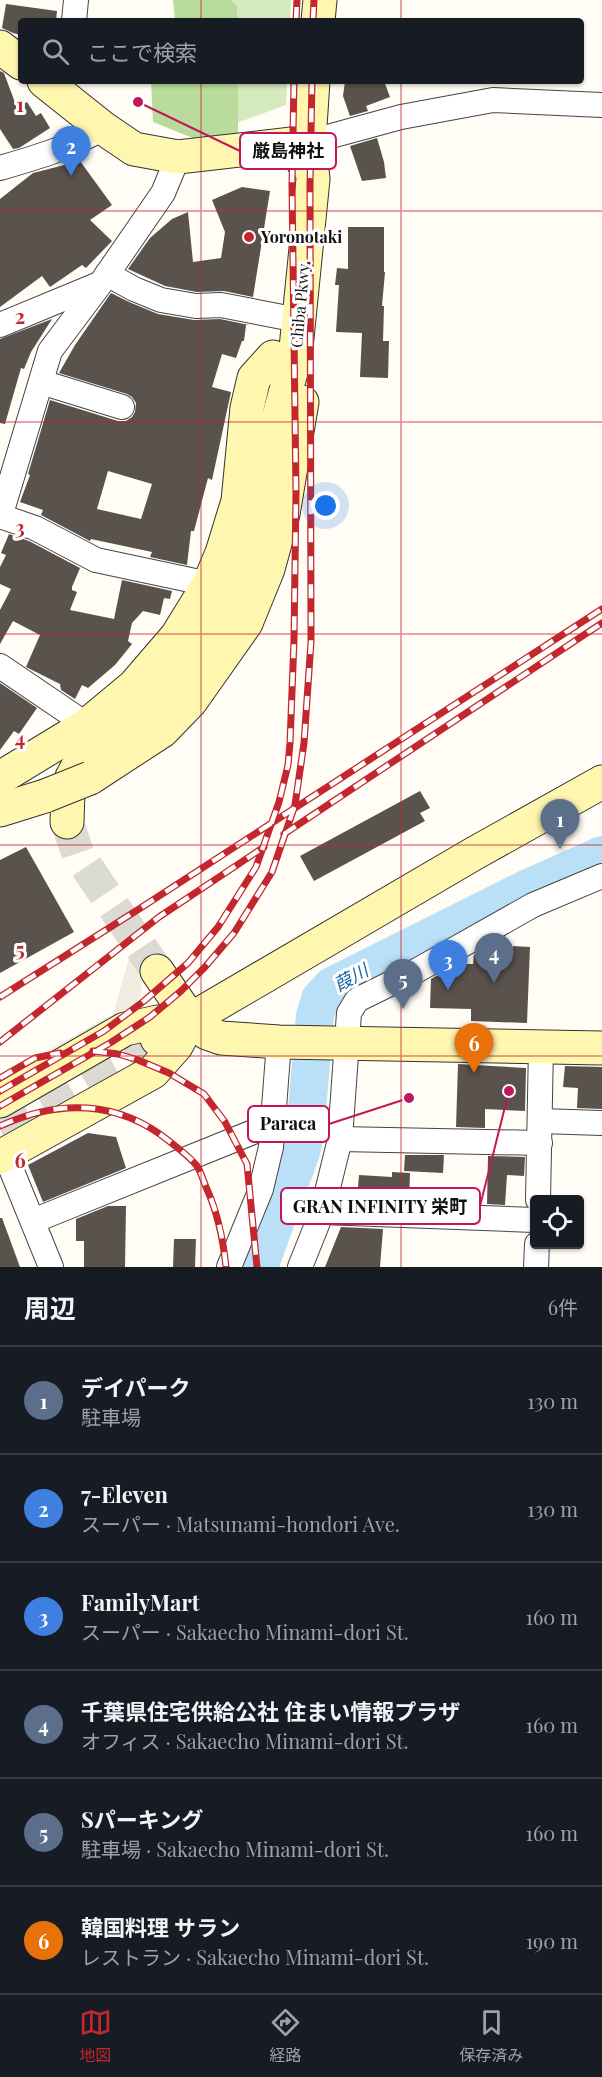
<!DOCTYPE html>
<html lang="ja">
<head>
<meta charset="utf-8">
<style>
  :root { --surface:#171b24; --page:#20242c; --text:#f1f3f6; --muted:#9ea1a6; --line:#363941; --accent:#c4262e }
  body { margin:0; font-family:"Playfair Display","Noto Sans JP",serif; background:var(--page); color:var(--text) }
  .controls { position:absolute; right:18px; bottom:18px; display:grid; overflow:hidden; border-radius:6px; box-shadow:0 2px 4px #0004 }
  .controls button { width:54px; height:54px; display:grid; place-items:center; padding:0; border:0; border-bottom:2px solid var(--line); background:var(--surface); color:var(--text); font:30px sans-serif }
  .you { position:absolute; left:326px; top:506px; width:21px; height:21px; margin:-15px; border:4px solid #fff; border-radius:50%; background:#1a73e8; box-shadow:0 0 0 9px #1a73e833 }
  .badge { display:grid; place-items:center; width:39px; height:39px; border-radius:50%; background:var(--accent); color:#fff; font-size:20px; font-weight:700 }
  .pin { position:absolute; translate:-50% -50px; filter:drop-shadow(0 2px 3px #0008) }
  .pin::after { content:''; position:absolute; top:32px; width:21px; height:18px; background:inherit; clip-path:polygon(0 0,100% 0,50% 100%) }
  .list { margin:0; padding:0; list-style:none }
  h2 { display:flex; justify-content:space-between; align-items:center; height:78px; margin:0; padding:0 24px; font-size:26px }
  h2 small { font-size:20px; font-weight:400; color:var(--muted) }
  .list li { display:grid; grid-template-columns:39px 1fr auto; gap:18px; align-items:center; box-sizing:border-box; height:108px; padding:0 24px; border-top:2px solid var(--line) }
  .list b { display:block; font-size:22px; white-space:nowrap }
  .list p { margin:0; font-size:20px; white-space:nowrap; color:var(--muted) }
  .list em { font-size:20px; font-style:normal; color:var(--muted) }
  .icon { flex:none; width:33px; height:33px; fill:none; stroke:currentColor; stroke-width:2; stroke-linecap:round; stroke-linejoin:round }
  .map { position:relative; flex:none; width:602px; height:1267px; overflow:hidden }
  .search { position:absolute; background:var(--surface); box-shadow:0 2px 4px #0004; left:18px; right:18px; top:18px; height:66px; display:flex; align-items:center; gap:15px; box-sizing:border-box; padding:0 21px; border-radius:6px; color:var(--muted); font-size:22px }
  .sheet { height:726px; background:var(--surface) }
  nav { display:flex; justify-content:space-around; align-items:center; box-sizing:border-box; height:84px; border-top:2px solid var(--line); background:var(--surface); font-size:16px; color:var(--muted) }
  nav a { display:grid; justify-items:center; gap:3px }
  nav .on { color:var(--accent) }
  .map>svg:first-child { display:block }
</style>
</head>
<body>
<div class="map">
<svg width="602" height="1267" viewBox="0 0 602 1267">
  <rect width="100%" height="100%" fill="#fffdf5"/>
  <!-- green -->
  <g fill="#d5ebbd">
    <polygon points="187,0 291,0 290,21 189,21"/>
    <polygon points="184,81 287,81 286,105 220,129 218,136 177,132"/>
  </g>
  <!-- forest -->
  <g fill="#b9dc9c">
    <polygon points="173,0 231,0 237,6 237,21 175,21"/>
    <polygon points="151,81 238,81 238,134 200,141 153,122"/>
  </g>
  <!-- plaza -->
  <polygon fill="#f1ede2" points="134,953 142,969 141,995 127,1020 0,1093 0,1077 113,1014 130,955"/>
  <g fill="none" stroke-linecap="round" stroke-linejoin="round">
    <!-- river -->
    <polyline stroke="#b9e0f7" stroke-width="38" points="259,1267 301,1152 305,1134 315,1016 320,999 332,986 528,888 602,855"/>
  </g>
  <!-- building -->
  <g fill="#5a524d" fill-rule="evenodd">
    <polygon points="6,4 57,11 56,21 21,21 21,35 13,33 2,28"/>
    <polygon points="0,71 4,73 17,108 27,102 36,116 41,113 50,128 19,148 13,149 0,129"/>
    <polygon points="345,81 384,81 390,97 366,106 368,111 350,116 343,96"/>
    <polygon points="377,138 384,162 386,178 362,181 350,146"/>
    <polygon points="80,161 112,205 90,220 112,241 86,268 82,265 50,287 42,276 0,307 0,199 33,173"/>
    <polygon points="242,187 270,191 253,297 224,291 197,292 165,286 128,269 150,238 172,219 188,212 193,262 221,258 225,232 212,200"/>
    <polygon points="348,227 384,227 384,272 385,272 382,306 384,306 383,341 389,341 388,378 360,377 362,333 336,332 339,285 335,285 337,268 348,269"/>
    <path d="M111,293L129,302L158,314L194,320L220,319L249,325H246L244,341H242L236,358L222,354L212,387L231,392L212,480L208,478L194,531H191L187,565L150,557L152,552L91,539L90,541L41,515L43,510L20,502L30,475L28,474L50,400L118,421H126L132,417L135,412L136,403L132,397L127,394L59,373L75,345ZM108,471L152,484L141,519L97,509Z"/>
    <polygon points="52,319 31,352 24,369 21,368 5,424 0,423 0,339"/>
    <polygon points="9,534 29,541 80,568 72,587 72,590 77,592 70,610 114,619 122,580 172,591 170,599 164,598 160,615 143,611 132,623 128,641 132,644 115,665 88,688 82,685 75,699 61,690 60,684 26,667 40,635 13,621 0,644 0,610 11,589 0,584 0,567 6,555 1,553"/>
    <polygon points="0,683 37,708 19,734 14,731 0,750"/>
    <polygon points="420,791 430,808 420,813 425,821 314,881 300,856"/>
    <polygon points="26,847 74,932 0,973 0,860"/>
    <polygon points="513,946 530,947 527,1023 471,1021 471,1009 430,1008 431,979 458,964 473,964 474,955 476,954 513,955"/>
    <polygon points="458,1064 526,1068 525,1111 485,1109 485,1128 456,1127"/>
    <polygon points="565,1066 602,1067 602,1109 577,1108 578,1088 563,1087"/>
    <polygon points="88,1133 116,1137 126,1168 43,1202 28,1165"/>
    <polygon points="405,1155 444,1155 443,1173 404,1171"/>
    <polygon points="488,1156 525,1157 524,1176 507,1175 505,1205 487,1204"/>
    <polygon points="392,1172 410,1173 409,1201 357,1199 359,1175 392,1177"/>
    <polygon points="108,1206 126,1206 125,1267 84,1267 84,1241 76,1241 76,1219"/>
    <polygon points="0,1218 2,1218 20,1267 0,1267"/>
    <polygon points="341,1227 383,1229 380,1267 325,1267"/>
    <polygon points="174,1239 196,1239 195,1267 173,1267"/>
  </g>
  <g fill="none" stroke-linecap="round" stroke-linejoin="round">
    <!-- secondary-tunnel -->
    <g stroke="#dbdad3" stroke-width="33" stroke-dasharray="33 16" stroke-linecap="butt">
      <polyline points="67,822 78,854 157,971"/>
      <polyline points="0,1130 157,1039"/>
    </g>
    <!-- street casing -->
    <g stroke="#444" stroke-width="26">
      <g id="street">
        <polyline points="74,21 76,0"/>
        <polyline points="309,142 401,117 493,100 602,105"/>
        <path d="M0,168C38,157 69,148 103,128"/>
        <polyline points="107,274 134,289 161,300 196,306 221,305 298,320"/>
        <polyline points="0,325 99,284"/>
        <polyline points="41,382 122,407"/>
        <polyline points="0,516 35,528 96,560 209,584"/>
        <polyline points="0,517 50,351 101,283 163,193 178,157"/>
        <polyline points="0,666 87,725"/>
        <polyline points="540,1121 602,1123"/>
        <polyline points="340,1139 540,1143"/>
        <polyline points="5,1154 51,1267"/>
        <polyline points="538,1200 541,1046"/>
        <polyline points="322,1212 534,1220"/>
        <polyline points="33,1221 273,1124"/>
        <polyline points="229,1267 261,1189 271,1147 279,1042"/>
        <polyline points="300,1267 322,1212 340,1139 349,1013 357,1000 416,971 533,905 602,876"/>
        <polyline points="536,1267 537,1244"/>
      </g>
    </g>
    <!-- secondary casing -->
    <g stroke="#333" stroke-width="35">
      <g id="secondary">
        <polyline points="318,21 320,0"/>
        <polyline points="0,47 21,63"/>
        <polyline points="44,81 103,128 134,149 178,157 309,142"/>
        <polyline points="303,162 309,142 313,81"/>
        <polyline points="0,778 87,725 134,686 177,636 209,584 222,553 238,501 247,408 254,378 273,357"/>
        <polyline points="90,778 162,731 191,701 246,623 268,569 283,514 302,402"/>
        <polyline points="0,810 45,796"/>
        <polyline points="67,822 68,792 72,777 79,764 91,751 129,723 178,676 210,634 236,583 255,534 268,455 295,358 313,179 309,142"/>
        <polyline points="157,971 190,1019 207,1033 221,1038 279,1042 602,1048"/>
        <polyline points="157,1039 475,853 602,782"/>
        <polyline points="0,1101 125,1029 158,1022 183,1020"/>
        <polyline points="0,1157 153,1072 176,1046 187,1026"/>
      </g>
    </g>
    <!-- street -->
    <use href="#street" stroke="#fff" stroke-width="24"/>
    <!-- secondary -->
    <use href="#secondary" stroke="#fff6b0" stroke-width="33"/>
    <!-- rail casing -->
    <g stroke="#c4262e" stroke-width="7">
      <g id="rail">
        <polyline points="296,21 297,0"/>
        <polyline points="313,21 314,0"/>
        <polyline points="284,834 602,623"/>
        <polyline points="0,997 139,909 602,609"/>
        <polyline points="0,1042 159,917 264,847"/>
        <polyline points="93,1051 118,1054 138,1060 169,1073 204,1094 225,1122 247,1164 257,1267"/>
        <polyline points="0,1078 35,1058 60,1053"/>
        <polyline points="0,1091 104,1031 144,1001 188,963 218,927 256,867 279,802 288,765 290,743 294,640 296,492 292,185 294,81"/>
        <polyline points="0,1106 110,1043 150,1017 181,991 205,967 234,933 272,872 295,805 304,743 311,642 310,185 312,81"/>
        <path d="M0,1126C59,1099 118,1100 169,1141C178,1148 190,1157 197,1166C201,1172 203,1180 206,1187C218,1213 223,1238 226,1267"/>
      </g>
    </g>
    <!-- rail -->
    <use href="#rail" stroke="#fff" stroke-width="4.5" stroke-dasharray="14" stroke-linecap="butt"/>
    <!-- secondary-bridge casing -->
    <g stroke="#333" stroke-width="35" stroke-linecap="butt">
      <polyline id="secondary-bridge" points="45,796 90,778"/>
    </g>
    <!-- secondary-bridge -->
    <use href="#secondary-bridge" stroke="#fff6b0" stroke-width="33"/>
  </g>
  <!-- grid -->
  <path fill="none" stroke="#c4262e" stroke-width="1.5" stroke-opacity="0.55" d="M201,0V21M401,0V21M201,81V1267M401,81V1267M0,211H602M0,422H602M0,634H602M0,845H602M0,1056H602"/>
  <!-- markers -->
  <circle fill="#c4262e" stroke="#fff" stroke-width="2" cx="249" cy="237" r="6"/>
  <g text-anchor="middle" stroke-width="6" stroke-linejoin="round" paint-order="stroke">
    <!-- poi labels -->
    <g font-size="16" font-weight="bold" fill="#111" stroke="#fff" text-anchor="start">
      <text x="261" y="243">Yoronotaki</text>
    </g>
    <!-- street labels -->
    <g font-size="16" fill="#111" stroke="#fff">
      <text transform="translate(300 304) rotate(-85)" y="6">Chiba Pkwy.</text>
    </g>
    <!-- water labels -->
    <g font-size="18" font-style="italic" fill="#1768a6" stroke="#fff">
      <text transform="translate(351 978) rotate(-29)" y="6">葭川</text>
    </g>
  </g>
  <g font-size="20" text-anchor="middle" font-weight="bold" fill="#c4262e" stroke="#fff" stroke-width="6" stroke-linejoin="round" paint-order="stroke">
    <text x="20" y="112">1</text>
    <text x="20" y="324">2</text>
    <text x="20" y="535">3</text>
    <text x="20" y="746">4</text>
    <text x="20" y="957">5</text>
    <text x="20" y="1168">6</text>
  </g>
  <!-- callouts -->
  <path fill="none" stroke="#c2185b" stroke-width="2" d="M138 102L240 151M409 1098L329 1124M509 1091L480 1206"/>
  <g fill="#c2185b" stroke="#fff" stroke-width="2">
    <circle cx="138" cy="102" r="6"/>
    <circle cx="409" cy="1098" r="6"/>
    <circle cx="509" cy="1091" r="6"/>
  </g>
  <g fill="#fff" stroke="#c2185b" stroke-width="2">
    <rect x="240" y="133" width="96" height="36" rx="6"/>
    <rect x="248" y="1106" width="81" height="36" rx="6"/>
    <rect x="281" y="1188" width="199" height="36" rx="6"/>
  </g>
  <g font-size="18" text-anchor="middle" font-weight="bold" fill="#111">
    <text x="288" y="157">厳島神社</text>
    <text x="288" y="1130">Paraca</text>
    <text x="380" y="1213">GRAN INFINITY 栄町</text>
  </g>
</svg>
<div class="controls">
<button><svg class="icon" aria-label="locate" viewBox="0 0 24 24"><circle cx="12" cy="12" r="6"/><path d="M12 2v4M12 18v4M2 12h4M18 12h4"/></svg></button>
</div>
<div class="you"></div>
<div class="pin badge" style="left:560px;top:849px;background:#5c6f8a">1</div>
<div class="pin badge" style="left:71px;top:176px;background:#3f7fe0">2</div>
<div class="pin badge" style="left:448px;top:990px;background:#3f7fe0">3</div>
<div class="pin badge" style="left:494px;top:983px;background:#5c6f8a">4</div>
<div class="pin badge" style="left:403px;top:1009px;background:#5c6f8a">5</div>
<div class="pin badge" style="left:474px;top:1073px;background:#e8710a">6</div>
<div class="search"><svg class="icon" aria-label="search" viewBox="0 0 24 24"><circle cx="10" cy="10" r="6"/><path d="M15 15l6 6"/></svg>ここで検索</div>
</div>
<section class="sheet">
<h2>周辺<small>6件</small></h2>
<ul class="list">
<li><span class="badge" style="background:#5c6f8a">1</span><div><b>デイパーク</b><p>駐車場</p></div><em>130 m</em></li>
<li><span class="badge" style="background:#3f7fe0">2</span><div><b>7-Eleven</b><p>スーパー · Matsunami-hondori Ave.</p></div><em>130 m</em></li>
<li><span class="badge" style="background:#3f7fe0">3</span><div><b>FamilyMart</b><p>スーパー · Sakaecho Minami-dori St.</p></div><em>160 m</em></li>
<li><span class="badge" style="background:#5c6f8a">4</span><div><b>千葉県住宅供給公社 住まい情報プラザ</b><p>オフィス · Sakaecho Minami-dori St.</p></div><em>160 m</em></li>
<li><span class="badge" style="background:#5c6f8a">5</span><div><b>Sパーキング</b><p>駐車場 · Sakaecho Minami-dori St.</p></div><em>160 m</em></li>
<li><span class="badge" style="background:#e8710a">6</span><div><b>韓国料理 サラン</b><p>レストラン · Sakaecho Minami-dori St.</p></div><em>190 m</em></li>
</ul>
</section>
<nav>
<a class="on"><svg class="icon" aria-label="map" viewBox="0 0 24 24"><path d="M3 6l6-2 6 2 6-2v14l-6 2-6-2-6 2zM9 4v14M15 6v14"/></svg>地図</a>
<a><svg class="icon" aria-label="directions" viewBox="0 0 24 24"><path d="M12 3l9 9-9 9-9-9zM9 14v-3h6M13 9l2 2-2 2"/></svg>経路</a>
<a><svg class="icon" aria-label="saved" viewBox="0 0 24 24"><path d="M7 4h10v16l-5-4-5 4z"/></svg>保存済み</a>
</nav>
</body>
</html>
